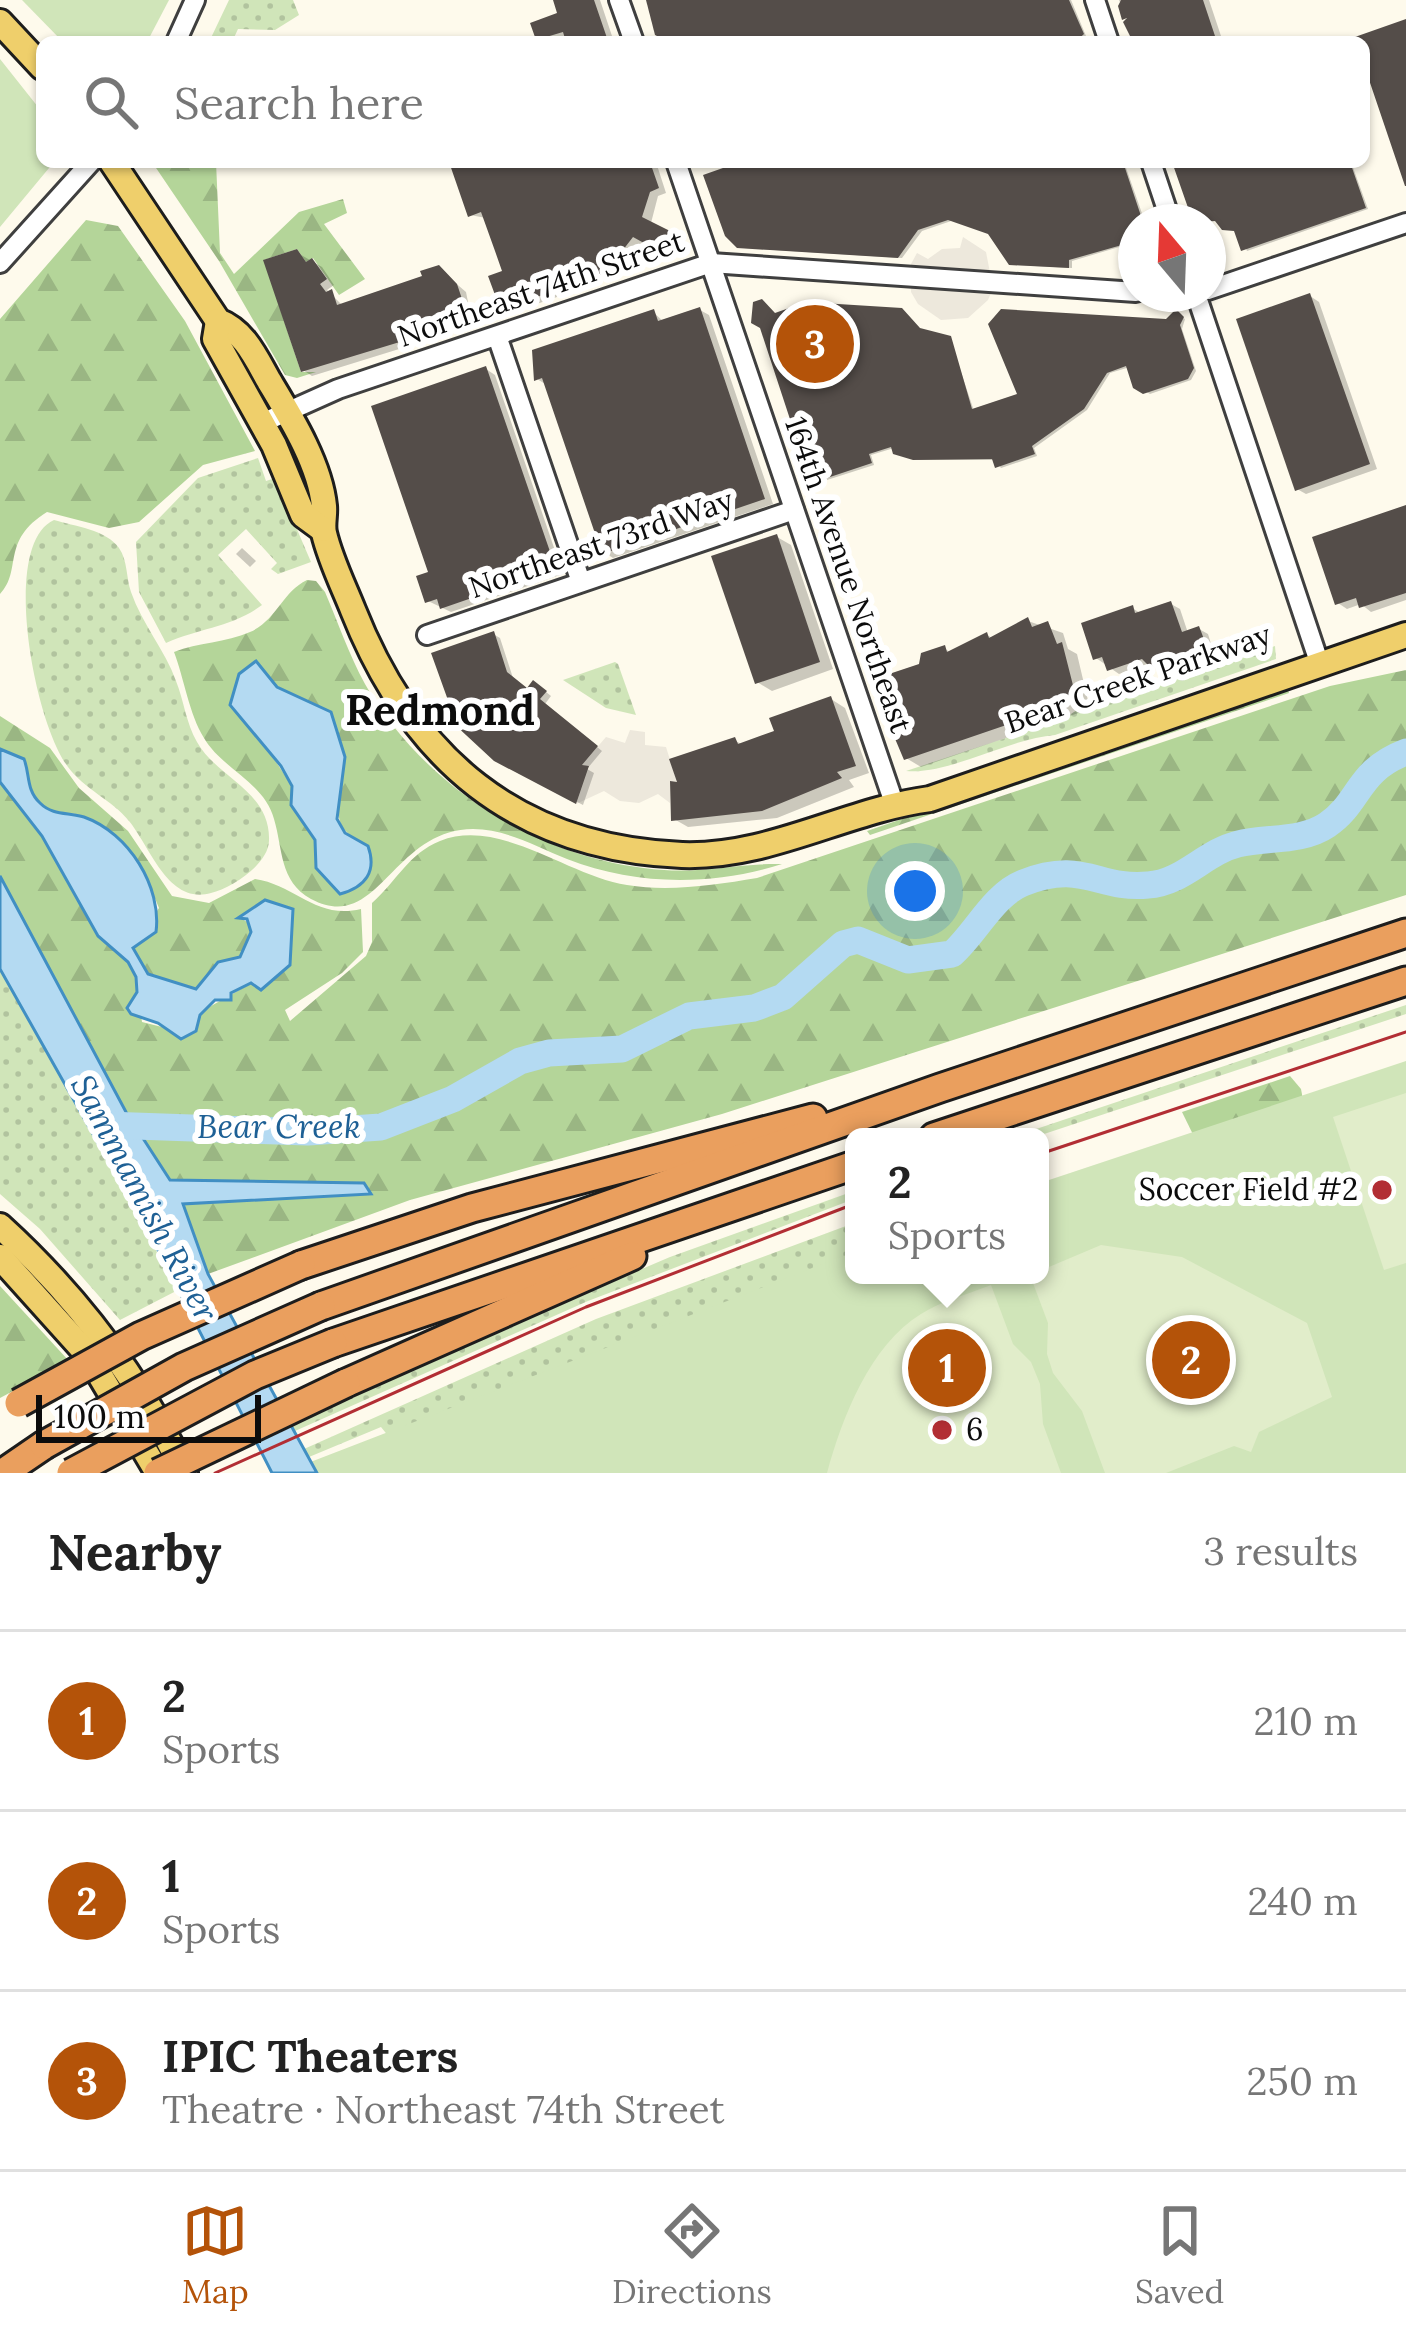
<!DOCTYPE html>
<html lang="en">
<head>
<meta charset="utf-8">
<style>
  :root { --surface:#fff; --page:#f6f6f6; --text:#222; --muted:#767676; --line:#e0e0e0; --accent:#b45309 }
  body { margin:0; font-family:Lora,serif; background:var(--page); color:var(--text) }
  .compass { position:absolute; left:1118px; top:204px; width:108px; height:108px; border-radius:50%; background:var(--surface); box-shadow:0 3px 9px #0004; rotate:341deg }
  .scale { position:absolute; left:36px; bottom:30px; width:225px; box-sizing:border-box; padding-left:12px; border:6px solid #0c0c0c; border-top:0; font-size:33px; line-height:42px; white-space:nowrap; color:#0c0c0c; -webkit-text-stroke:9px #fff; paint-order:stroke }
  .you { position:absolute; left:915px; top:891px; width:42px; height:42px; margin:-30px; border:9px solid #fff; border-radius:50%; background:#1a73e8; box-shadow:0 0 0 18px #1a73e833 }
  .badge { display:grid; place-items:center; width:78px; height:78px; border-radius:50%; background:var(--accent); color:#fff; font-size:39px; font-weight:700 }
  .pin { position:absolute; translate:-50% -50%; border:6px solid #fff; box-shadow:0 3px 12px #0006 }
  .popup { position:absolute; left:845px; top:1128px; width:204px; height:156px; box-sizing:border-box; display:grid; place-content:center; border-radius:18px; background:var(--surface); filter:drop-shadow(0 3px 9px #0005); font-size:39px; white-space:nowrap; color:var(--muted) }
  .popup b { font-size:45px; color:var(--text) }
  .popup::after { content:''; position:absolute; left:50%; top:100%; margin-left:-24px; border:24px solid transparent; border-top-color:var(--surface) }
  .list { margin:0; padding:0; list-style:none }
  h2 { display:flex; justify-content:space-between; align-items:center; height:156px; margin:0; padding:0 48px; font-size:51px }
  h2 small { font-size:39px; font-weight:400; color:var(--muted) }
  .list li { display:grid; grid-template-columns:78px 1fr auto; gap:36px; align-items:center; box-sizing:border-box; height:180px; padding:0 48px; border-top:3px solid var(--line) }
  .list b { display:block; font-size:45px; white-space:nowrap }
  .list p { margin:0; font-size:39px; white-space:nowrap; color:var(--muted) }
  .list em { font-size:39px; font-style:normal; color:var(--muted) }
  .icon { flex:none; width:66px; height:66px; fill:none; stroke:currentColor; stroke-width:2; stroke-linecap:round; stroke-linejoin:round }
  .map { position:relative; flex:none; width:1406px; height:1473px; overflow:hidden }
  .search { position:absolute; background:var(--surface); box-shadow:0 3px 9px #0004; left:36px; right:36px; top:36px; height:132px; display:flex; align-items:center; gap:30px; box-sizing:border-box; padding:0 42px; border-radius:18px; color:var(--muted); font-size:45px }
  .sheet { height:696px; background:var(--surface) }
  nav { display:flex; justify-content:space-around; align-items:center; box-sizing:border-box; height:168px; border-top:3px solid var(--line); background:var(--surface); font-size:33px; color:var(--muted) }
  nav a { display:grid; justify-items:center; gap:6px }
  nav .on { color:var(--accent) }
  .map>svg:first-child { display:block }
</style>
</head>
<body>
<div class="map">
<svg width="1406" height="1473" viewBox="0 0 1406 1473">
  <defs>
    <pattern id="grass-dots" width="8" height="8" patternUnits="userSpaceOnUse" patternTransform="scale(3)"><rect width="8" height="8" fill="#d0e5b9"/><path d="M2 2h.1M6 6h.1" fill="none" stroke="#b1c39e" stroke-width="1.8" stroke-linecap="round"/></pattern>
    <pattern id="forest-firs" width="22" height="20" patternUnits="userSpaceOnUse" patternTransform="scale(3)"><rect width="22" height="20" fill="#b4d599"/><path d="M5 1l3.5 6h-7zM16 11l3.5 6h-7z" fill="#9ab683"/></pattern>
  </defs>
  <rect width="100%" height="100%" fill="#fefaec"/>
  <!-- grass -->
  <g fill="url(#grass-dots)">
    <polygon points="229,0 293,0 299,15 275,30 238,29 232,42 209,42"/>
    <path d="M258,458L266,481L275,478L311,562L278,574L271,569L277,563L246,529L218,555L262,605C233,627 199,628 166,643L139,592L136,542L198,478Z"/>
    <path d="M54,520C74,526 107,530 119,548C128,561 126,578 131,592C142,624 165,650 176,681C184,701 186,723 197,742C217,778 271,791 269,841C268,865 231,888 211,893C168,905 151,848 129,821C112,800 84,789 68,767C34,722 0,544 54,520Z"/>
    <path d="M1275,646L1276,659L1055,735C1007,739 949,775 906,771L1063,719L1088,703L1131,695Z"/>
    <polygon points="615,662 618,664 636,715 606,708 563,680"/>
    <polygon points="0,969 178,1290 120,1320 40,1229 0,1194"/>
    <polygon points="1406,1005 1406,1014 1035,1137 1012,1137"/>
    <polygon points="854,1191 854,1199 588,1301 295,1431 288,1420 670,1257"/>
    <polygon points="854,1223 854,1275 418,1473 381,1427 309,1457 304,1449 596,1319"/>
  </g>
  <!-- forest -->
  <g fill="url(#forest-firs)" fill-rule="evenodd">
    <polygon points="152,162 216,162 220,253 234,274 299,212 343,199 347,213 324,224 365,279 339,295 313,258 306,262 297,249 264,260 301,372 316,372 297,378 285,375 219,261"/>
    <path d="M86,220L118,226L185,321L255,451L203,465L139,522L109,528L47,512C0,541 23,570 0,594V319Z"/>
    <path d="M307,580L316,581L325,592C338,622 349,655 365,684C425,789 543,862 664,870C704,873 742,863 782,864C712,886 636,886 567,859C537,847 506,829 473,829C391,830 379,935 311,899C279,881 283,849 274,819C264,782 222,769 204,738C189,714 184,678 174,652C198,642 226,643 250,632C277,620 282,592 307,580ZM262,668C271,689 289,689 306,701C319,710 329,744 336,759C350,789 321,824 359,840L340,894L316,868V841L291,805L292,786L255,730Z"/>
    <path d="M1406,670V895L722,1114L410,1200L208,1274L183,1203L370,1194L364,1183L171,1181L126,1112L0,877V782L42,836L98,936L128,962L136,977L142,1022L170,1029L252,983L292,909L240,918L251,924L249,945L240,958L218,962L196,990L148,974L133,947L159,908C145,871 118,829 79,815C65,811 55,815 42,805C19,786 35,757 0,749V716L50,748L79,788L128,831L172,896L209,903L255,879C296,885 316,920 361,909L363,952L342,973L285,1010L290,1021L366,956L372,942V903C396,882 409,853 440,841C500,817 568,876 627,885C669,892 715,885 757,878L1330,686Z"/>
    <polygon points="1287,687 1289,693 870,835 867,831"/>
    <polygon points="1290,1076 1301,1089 1305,1111 1205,1159 1182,1112"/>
    <polygon points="0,1286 69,1361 0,1398"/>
  </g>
  <!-- park -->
  <g fill="#d0e5b9">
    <polygon points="22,0 169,0 147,42 63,42"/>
    <polygon points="0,59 42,112 42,162 54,162 0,227"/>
    <polygon points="1406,1061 1406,1473 282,1473 854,1252 854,1275 1040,1275 1040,1183"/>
  </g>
  <!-- pitch -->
  <g fill="#e1edca">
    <polygon points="1406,1093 1406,1263 1384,1270 1333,1117"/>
    <polygon points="1101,1245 1182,1257 1307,1323 1332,1397 1259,1432 1251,1452 1234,1446 1166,1473 1105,1473 1082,1411 1053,1373 1047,1354 1048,1323 1030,1275"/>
    <path d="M991,1285L1013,1344L1031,1362L1040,1384L1043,1424L1061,1473H827C842,1418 870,1345 921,1314C941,1301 969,1294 991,1285Z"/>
  </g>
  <!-- plaza -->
  <g fill="#ede8dc">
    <polygon points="963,237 986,252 993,288 988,300 968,318 941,320 918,304 911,292 911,264 917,253 928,259 942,249 960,248"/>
    <polygon points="630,730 645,732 645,745 666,747 677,782 670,782 670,803 658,794 639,803 620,801 604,791 576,804 589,767 582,765 606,737 625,743"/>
  </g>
  <!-- water -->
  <g fill="#b4daf2" stroke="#418fc3" stroke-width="3">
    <path d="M256,661L277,687L331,712L345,757L337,819L345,833L368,846C377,871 366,887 340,894L316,868L315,840L291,805L292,786L281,766L230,705L239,674Z"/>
    <path d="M0,749L24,759C30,774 26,790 40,803C53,816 68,812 84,817C129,833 162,887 156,932L133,948L148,974L196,989L218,962L240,957L251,932L247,919L238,918L265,900L293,909L290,965L261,990L251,983L231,993V1000H215L200,1015L196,1031L181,1039L158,1023L131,1014L127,1008L137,992L136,977L128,962L98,936L42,836L0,782Z"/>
    <polygon points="0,876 126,1112 170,1180 364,1183 371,1194 183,1204 208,1274 317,1473 272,1473 156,1246 0,969"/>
  </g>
  <!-- shadow -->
  <g fill="#0003">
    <polygon points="556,0 600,0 614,42 538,38 561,15"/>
    <polygon points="647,0 1071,0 1086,36 1077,42 672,42"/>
    <polygon points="1119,0 1209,0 1223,42 1137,42"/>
    <polygon points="452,162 656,162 666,193 658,196 651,223 680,240 672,255 641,243 624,265 627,273 522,309 509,306 500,301 505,273 486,218 470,215"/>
    <polygon points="749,162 1073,162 1076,169 1124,162 1145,222 1136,222 1136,242 1072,261 1072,268 1015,265 991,233 954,220 922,231 902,258 744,248"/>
    <polygon points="1175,162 1351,162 1368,209 1247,251 1237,229 1221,221 1196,222"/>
    <polygon points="296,252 322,267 334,285 327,290 343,306 426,278 438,268 466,292 471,317 464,319 467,328 312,376 303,370"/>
    <polygon points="1310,296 1319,302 1377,469 1306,494 1297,489"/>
    <polygon points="700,310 709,315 773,504 613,558 604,552 547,385 537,379 653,312 664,322"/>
    <polygon points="1174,313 1185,319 1182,329 1196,371 1191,380 1150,394 1136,386 1130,367 1110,373 1087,410 1034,448 1037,456 1001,468 995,460 919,460 894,448 871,455 874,465 827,480 811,472 776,316 950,339 974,411 1021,396 1168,322"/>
    <polygon points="486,369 495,375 563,574 451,612 428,601"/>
    <polygon points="1406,508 1406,600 1371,612 1361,604 1347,609 1338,603"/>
    <polygon points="777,537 791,545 833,669 772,691 757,682"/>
    <polygon points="242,548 256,561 250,567 236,554"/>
    <polygon points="1171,604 1180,609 1188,633 1199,629 1208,634 1212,647 1203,650 1205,656 1162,671 1150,663 1119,674 1096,658 1132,608 1142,614"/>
    <polygon points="1028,621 1063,633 1068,649 1077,654 1090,709 921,767 906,758 921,666 944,648 951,653 987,635 994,639"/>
    <polygon points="493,634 500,638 513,678 528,691 540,687 551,696 545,704 602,751 587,769 594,773 583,805 495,759 452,704"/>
    <polygon points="831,699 845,708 869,773 849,780 854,787 777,818 688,827 674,819 682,785 734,740 743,745 778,733"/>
  </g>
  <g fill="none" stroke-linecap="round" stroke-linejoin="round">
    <!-- river -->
    <path stroke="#b4daf2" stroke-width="27" d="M106,1125L308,1132L381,1127L453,1099L520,1061L549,1053L622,1049L689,1016L754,1008L783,997L843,944L858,940L908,960L952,954C976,933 993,895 1023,883C1083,859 1098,890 1148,885C1183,883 1205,852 1238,844C1266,837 1302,842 1327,825C1361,802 1356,771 1406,752"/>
  </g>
  <!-- building -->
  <g fill="#544d49">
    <polygon points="553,0 594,0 607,38 566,42 563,32 536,40 530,23 557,13"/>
    <polygon points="646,0 1069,0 1084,34 1075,42 669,42 655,35"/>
    <polygon points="1121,0 1203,0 1217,42 1133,42 1123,22 1127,18 1122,20 1118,6"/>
    <polygon points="1406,19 1406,186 1405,186 1364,65 1364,42 1352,38"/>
    <polygon points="449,162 650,162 659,188 650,192 642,217 672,232 662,253 633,237 616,259 620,268 511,306 509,300 498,303 488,276 502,271 495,251 481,212 468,217"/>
    <polygon points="740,162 1070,162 1071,167 1123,162 1143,222 1136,222 1136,241 1069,260 1069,268 1009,265 988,234 948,220 918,230 898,258 737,248 725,236 703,175"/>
    <polygon points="1172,162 1350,162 1366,208 1241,251 1234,231 1222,230 1215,221 1193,222"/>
    <polygon points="297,249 306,262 312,258 327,279 320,284 326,292 332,289 337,305 422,276 420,271 439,265 457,284 463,302 463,312 456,315 459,324 301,372 263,260"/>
    <polygon points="1310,293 1370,464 1295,491 1236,319"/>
    <polygon points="762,299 775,313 806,302 902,308 920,328 951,336 972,409 1017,394 988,324 1001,309 1166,319 1176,309 1184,317 1180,325 1194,368 1188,379 1143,394 1133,388 1126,366 1107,373 1084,409 1032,446 1035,454 995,468 992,459 913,460 893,454 891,447 869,454 872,463 821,480 808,474 760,328 751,323 753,302"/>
    <polygon points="700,307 765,499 602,554 542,378 534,381 532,350 654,309 658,321"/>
    <polygon points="486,366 556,569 440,609 437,599 425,603 416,576 428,572 371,406"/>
    <polygon points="1406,505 1406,593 1359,608 1356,598 1335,605 1312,537"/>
    <polygon points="777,534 820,662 755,684 711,556"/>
    <polygon points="1171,601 1182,632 1199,626 1205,642 1195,645 1197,651 1151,668 1142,659 1107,671 1102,657 1093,660 1081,623 1133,605 1135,613"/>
    <polygon points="1028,617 1032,627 1048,621 1057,644 1062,642 1077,701 904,760 880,703 884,702 877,678 919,664 921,653 945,645 947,652 987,632 989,638"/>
    <polygon points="494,631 507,672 527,688 533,680 547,691 540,699 598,746 582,765 589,766 576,804 494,761 439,710 449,703 431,653"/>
    <polygon points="831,696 856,766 837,772 842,778 762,811 671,821 670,781 677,782 669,759 735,737 738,744 774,731 769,718"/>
  </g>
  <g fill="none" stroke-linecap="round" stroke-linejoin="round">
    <!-- minor casing -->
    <g stroke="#3f3f3f" stroke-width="24">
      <g id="minor">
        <polyline points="619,0 634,42"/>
        <polyline points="1095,0 1109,42"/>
        <polyline points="176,42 195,0"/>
        <polyline points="676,162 894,803"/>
        <polyline points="1151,162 1171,222"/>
        <polyline points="0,263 91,162"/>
        <polyline points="1208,290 1406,223"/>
        <polyline points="1162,294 1197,294"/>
        <polyline points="1196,294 1320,665"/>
        <polyline points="497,336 581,582"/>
        <polyline points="262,423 338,389 711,263 1136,292"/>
        <polyline points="427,635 794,510"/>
      </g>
    </g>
    <!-- major casing -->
    <g stroke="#1d1d1d" stroke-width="30">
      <g id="major">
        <polyline points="0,22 42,67"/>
        <path d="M112,162L218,321C244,331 255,356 269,381C290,416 320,464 324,506C325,515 322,524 324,533C330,559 343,585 353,610C412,759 516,848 682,855C770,858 846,810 930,799L1406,635"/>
        <polyline points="218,321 215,339 274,445 303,515 322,529"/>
        <path d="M0,1226C78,1297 139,1378 185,1473"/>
        <polyline points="0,1257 88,1355 158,1473"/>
      </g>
    </g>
    <!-- highway casing -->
    <g stroke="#1d1d1d" stroke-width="33">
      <g id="highway">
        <polyline points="934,1137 1406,981"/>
        <polyline points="301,1265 472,1208 813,1118"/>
        <polyline points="321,1306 940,1088 1406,933"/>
        <polyline points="333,1343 854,1165"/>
        <polyline points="346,1383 632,1256"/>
        <polyline points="3,1473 44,1445"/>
      </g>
    </g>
    <!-- minor -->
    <use href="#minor" stroke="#fff" stroke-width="18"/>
    <!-- major -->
    <use href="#major" stroke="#efcf6b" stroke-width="24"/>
    <!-- highway -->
    <use href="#highway" stroke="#ea9f5e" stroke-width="27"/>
    <!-- tram -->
    <g stroke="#b22e34" stroke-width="3">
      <polyline points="1040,1154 1406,1032"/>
      <polyline points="215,1473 586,1307 854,1204"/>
    </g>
    <!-- highway-bridge casing -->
    <g stroke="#1d1d1d" stroke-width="33" stroke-linecap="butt">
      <g id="highway-bridge">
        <polyline points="19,1403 141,1336 301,1265"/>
        <polyline points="44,1445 184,1367 321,1306"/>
        <polyline points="71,1473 255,1375 333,1343"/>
        <polyline points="158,1473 346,1383"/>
      </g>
    </g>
    <!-- highway-bridge -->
    <use href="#highway-bridge" stroke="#ea9f5e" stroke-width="27"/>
  </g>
  <!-- markers -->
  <g fill="#b22e34" stroke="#fff" stroke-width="4.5">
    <circle cx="1382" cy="1190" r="12"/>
    <circle cx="942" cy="1430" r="12"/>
  </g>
  <g text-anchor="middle" stroke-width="12" stroke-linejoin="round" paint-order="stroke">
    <!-- street labels -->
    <g font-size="30" fill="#0c0c0c" stroke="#fff">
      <text transform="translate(541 289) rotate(-19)" y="10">Northeast 74th Street</text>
      <text transform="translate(601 544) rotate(-19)" y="10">Northeast 73rd Way</text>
      <text transform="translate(848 575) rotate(71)" y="10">164th Avenue Northeast</text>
      <text transform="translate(1138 679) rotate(-19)" y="10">Bear Creek Parkway</text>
    </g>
    <!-- poi labels -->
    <g font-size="30" fill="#0c0c0c" stroke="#fff" text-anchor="end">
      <text x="1358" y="1200">Soccer Field #2</text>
      <text x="966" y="1440" text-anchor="start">6</text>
    </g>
    <!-- water labels -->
    <g font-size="33" font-style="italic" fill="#1e6095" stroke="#fff">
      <text x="279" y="1138">Bear Creek</text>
      <text transform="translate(145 1198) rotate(62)" y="12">Sammamish River</text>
    </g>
    <!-- district labels -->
    <g font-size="42" font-weight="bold" fill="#0c0c0c" stroke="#fff">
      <text x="440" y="725">Redmond</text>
    </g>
  </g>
</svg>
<svg class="compass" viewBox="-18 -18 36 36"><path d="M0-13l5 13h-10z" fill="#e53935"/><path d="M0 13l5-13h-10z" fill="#767676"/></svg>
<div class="scale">100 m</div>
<div class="you"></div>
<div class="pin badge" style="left:947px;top:1368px">1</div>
<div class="popup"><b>2</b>Sports</div>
<div class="pin badge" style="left:1191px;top:1360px">2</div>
<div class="pin badge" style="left:815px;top:344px">3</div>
<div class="search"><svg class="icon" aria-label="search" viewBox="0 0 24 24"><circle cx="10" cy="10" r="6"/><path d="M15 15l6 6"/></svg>Search here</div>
</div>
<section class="sheet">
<h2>Nearby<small>3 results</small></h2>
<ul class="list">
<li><span class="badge">1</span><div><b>2</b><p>Sports</p></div><em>210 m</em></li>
<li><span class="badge">2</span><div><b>1</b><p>Sports</p></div><em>240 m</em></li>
<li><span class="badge">3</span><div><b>IPIC Theaters</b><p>Theatre · Northeast 74th Street</p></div><em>250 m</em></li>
</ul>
</section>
<nav>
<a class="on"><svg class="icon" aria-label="map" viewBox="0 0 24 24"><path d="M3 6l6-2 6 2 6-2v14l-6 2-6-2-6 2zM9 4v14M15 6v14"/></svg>Map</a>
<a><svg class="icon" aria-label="directions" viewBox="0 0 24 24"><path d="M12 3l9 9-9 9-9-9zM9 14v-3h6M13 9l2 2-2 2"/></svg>Directions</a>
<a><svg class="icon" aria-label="saved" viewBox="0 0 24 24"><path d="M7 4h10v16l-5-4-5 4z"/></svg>Saved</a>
</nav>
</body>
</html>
